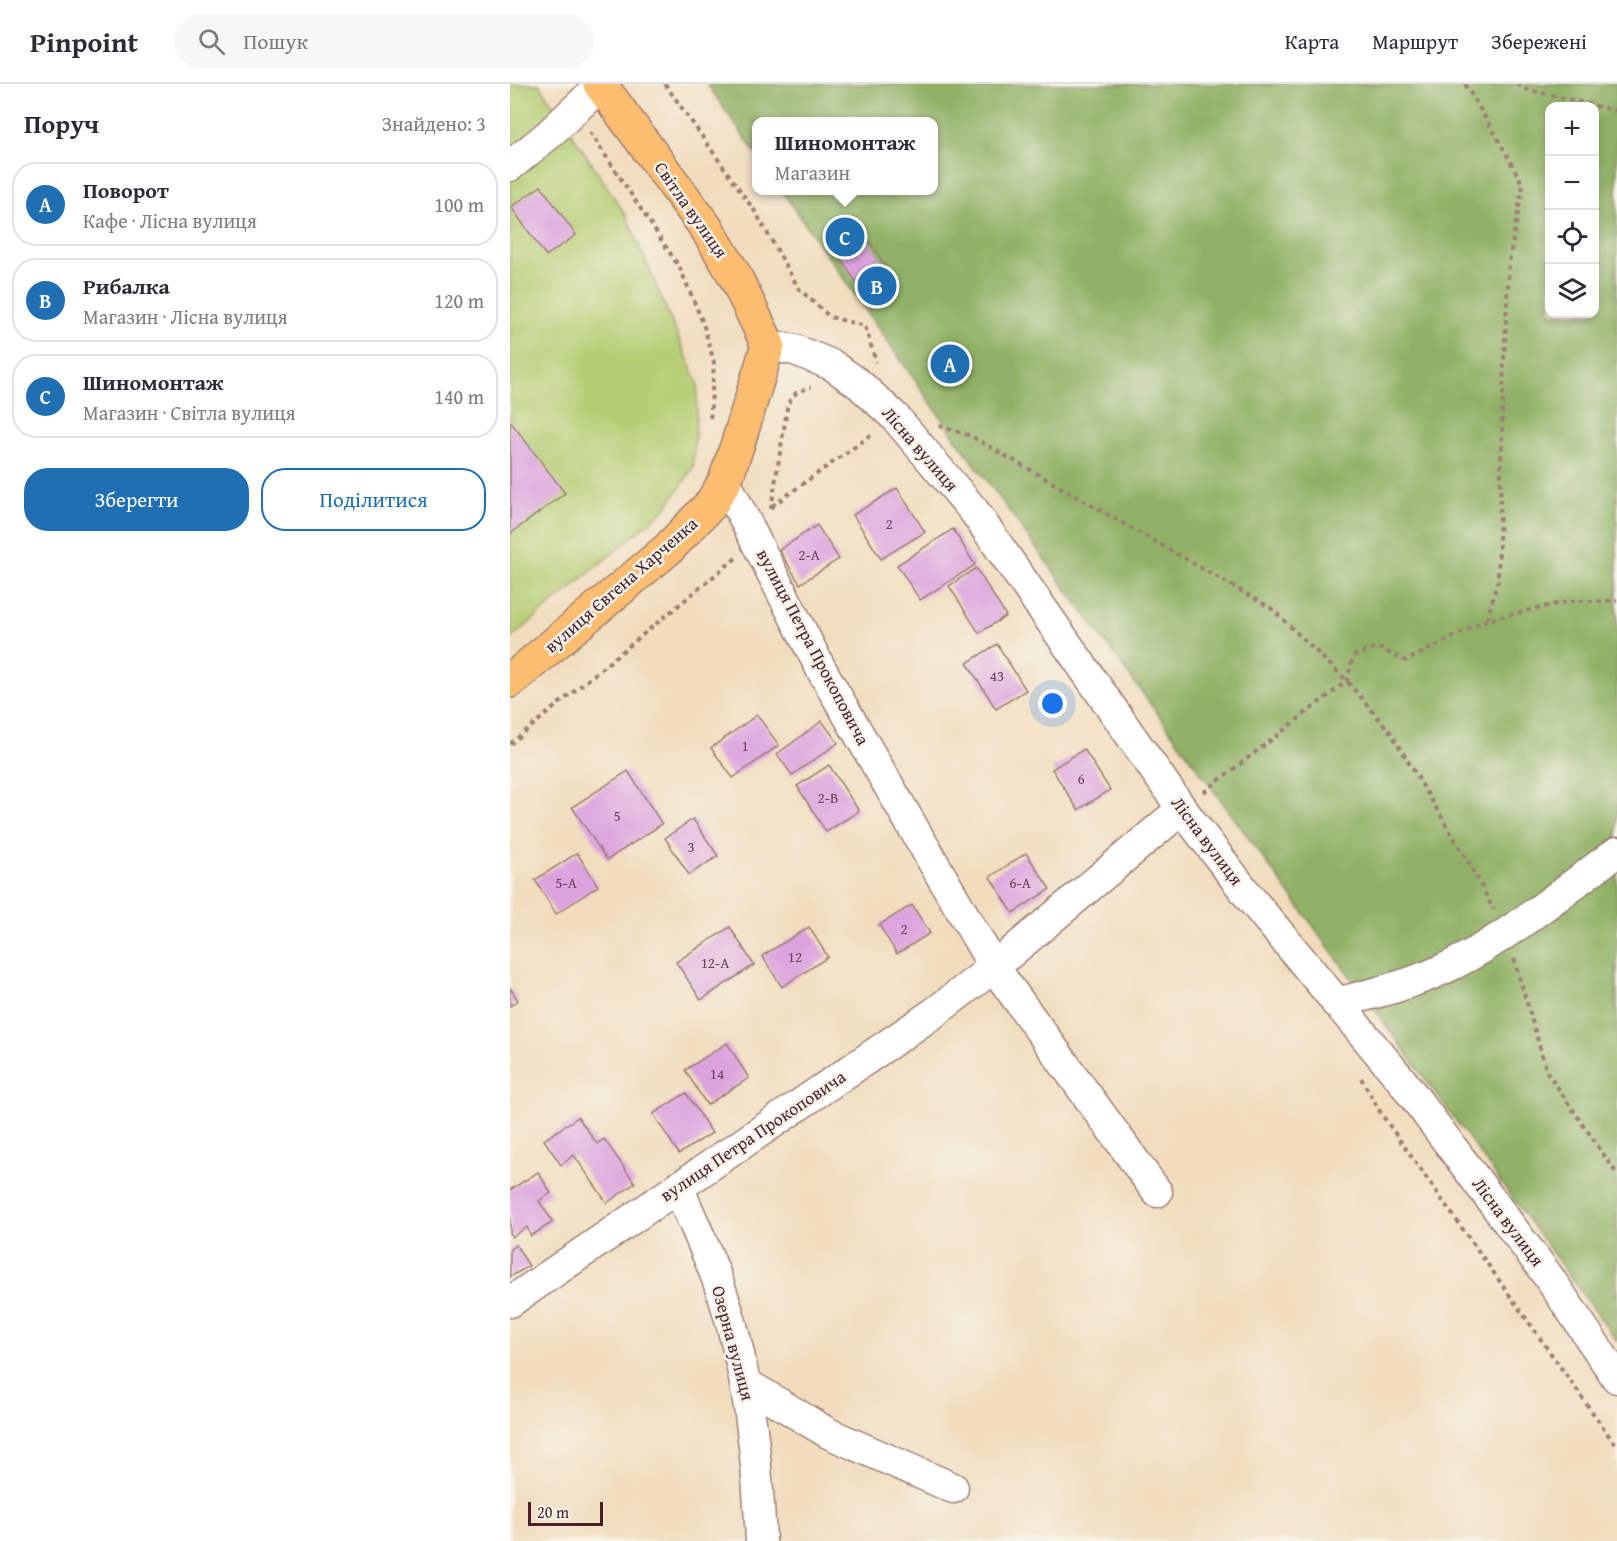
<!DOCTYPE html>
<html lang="uk">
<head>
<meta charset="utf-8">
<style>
  :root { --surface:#fff; --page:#f7f7f7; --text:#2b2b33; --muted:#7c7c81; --line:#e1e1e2; --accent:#1f6fb2 }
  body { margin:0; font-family:"Gentium Book Plus",serif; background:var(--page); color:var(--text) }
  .controls { position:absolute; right:18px; top:18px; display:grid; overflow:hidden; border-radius:12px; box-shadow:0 3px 9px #0003 }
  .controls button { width:54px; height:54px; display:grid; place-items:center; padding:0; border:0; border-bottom:2px solid var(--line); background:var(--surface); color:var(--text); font:30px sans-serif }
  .scale { position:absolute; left:18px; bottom:15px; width:75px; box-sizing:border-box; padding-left:6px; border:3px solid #4a1f2b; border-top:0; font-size:16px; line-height:21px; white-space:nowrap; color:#4a1f2b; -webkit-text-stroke:4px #f7f3e8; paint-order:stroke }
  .you { position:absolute; left:543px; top:620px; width:21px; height:21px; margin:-15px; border:4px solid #fff; border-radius:50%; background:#1a73e8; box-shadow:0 0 0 9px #1a73e833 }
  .badge { display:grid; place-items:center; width:39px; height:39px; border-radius:50%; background:var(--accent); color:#fff; font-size:20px; font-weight:700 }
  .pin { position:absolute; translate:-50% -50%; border:3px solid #fff; box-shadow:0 2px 6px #0006 }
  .popup { position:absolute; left:242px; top:33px; width:186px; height:78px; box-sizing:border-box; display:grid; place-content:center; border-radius:12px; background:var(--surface); filter:drop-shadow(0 2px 4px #0005); font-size:20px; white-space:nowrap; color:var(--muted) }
  .popup b { font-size:22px; color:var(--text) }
  .popup::after { content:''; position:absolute; left:50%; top:100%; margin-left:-12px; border:12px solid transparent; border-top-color:var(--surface) }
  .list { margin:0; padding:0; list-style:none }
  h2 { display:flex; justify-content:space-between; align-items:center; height:78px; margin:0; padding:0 24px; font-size:26px }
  h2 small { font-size:20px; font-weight:400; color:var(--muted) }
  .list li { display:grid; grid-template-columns:39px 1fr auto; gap:18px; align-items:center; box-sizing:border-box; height:84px; margin:0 12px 12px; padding:0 12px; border:2px solid var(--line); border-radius:24px }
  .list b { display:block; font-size:22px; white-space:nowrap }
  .list p { margin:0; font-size:20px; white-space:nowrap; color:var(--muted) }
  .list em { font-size:20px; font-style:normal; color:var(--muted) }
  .actions { display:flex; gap:12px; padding:18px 24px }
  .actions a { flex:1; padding:14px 0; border:2px solid var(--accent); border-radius:24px; text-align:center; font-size:21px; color:var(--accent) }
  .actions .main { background:var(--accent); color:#fff }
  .icon { flex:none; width:33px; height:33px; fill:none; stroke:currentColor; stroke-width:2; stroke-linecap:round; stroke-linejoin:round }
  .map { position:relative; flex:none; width:1107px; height:1457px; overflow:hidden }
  header { display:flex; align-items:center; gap:36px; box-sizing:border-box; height:84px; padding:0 30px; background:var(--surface); border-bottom:2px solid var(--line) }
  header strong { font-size:28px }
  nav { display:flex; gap:33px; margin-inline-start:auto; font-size:21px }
  .search { width:420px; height:54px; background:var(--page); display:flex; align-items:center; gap:15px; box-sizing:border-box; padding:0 21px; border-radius:33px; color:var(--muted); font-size:22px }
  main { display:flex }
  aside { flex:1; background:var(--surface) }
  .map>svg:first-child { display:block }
</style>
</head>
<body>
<header>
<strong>Pinpoint</strong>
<div class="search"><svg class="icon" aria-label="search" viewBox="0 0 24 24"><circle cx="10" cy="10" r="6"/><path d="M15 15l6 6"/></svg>Пошук</div>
<nav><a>Карта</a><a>Маршрут</a><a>Збережені</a></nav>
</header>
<main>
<aside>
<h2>Поруч<small>Знайдено: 3</small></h2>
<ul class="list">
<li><span class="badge">A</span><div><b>Поворот</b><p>Кафе · Лісна вулиця</p></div><em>100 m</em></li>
<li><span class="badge">B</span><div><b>Рибалка</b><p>Магазин · Лісна вулиця</p></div><em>120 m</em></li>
<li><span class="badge">C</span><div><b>Шиномонтаж</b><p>Магазин · Світла вулиця</p></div><em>140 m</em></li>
</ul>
<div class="actions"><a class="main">Зберегти</a><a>Поділитися</a></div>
</aside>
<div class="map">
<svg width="1107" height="1457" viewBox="0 0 1107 1457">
  <rect width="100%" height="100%" fill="#f7f3e8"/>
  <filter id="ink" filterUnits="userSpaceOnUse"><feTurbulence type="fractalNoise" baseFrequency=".0167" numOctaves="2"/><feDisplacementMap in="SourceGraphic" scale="12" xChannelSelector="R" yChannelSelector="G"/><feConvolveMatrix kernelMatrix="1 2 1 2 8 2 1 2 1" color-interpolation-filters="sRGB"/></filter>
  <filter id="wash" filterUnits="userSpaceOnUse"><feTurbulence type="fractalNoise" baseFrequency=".008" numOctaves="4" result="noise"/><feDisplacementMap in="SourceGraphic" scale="24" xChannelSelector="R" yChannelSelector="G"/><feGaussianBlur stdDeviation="1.35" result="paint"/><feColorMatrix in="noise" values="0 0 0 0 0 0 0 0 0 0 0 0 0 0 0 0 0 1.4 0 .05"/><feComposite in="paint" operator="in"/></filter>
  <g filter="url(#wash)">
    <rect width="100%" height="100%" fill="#f1ddbd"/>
    <!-- green -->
    <polygon fill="#b5ce73" stroke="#80764f" stroke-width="1.5" points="0,0 29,0 117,133 188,300 183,384 155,425 0,555"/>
    <!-- forest -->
    <path fill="#90b165" stroke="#6d6848" stroke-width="1.5" fill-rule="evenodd" d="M197,0H1107V1257L442,349L272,107L424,106V38H246V70ZM1040,22H1084V230H1040Z"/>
    <g id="blocks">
      <!-- building -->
      <g fill="#dba3de">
        <polygon points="31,102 66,151 36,172 1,123"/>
        <polygon points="344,134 390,204 362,222 316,152"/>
        <polygon points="0,337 55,409 0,450"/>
        <polygon points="387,404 415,448 371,475 343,431"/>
        <polygon points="307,441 329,475 290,500 269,466"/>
        <polygon points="443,445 465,481 410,516 387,481"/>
        <polygon points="466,484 496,532 469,549 439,502"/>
        <polygon points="487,560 516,606 486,625 457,579"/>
        <polygon points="247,631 269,661 223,694 201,664"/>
        <polygon points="312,637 328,659 282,691 267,670"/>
        <polygon points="574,665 600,706 568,726 542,685"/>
        <polygon points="319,681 349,727 316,748 287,702"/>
        <polygon points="118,687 152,740 97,776 62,723"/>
        <polygon points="183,735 208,772 179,791 155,754"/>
        <polygon points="67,769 88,802 46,830 25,796"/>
        <polygon points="516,769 540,805 503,829 480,793"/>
        <polygon points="402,821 420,849 387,870 369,841"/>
        <polygon points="220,843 244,881 191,916 166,878"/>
        <polygon points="299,843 318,873 272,903 252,872"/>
        <polygon points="0,904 8,916 0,922"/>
        <polygon points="217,959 239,994 197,1021 175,986"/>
        <polygon points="176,1009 202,1049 169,1070 143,1030"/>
        <polygon points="68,1033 87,1060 94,1055 125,1099 97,1119 64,1071 51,1081 34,1056"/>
        <polygon points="28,1088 41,1109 29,1117 43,1138 21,1152 17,1143 2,1153 0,1149 0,1106"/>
        <polygon points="6,1161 19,1182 0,1193 0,1165"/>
      </g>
    </g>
  </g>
  <g filter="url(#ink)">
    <use href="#blocks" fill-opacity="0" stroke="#9e7e74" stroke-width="1.5"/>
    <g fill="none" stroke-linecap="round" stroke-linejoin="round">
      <!-- minor casing -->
      <g stroke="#9e7e74" stroke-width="33">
        <g id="minor">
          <polyline points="0,82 37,52 91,1"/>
          <polyline points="258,261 285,266 322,281 349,300 386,334 464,427 672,725 740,814 893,998 1038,1192 1107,1294"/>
          <polyline points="215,397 311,585 484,883 647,1108"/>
          <path d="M826,919C867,909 907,899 944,880C1003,850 1054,806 1107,768"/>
          <path d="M168,1103C183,1138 200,1173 212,1209C239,1289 247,1373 251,1457"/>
          <polyline points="0,1218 424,929 484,883 672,725"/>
          <polyline points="237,1300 318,1349 443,1404"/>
        </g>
      </g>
      <!-- major casing -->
      <g stroke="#9e7e74" stroke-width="36">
        <polyline id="major" points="0,597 158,465 201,420 215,397 228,359 258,261 225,192 197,145 90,0"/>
      </g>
      <!-- path -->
      <g stroke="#9e7e74" stroke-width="4" stroke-dasharray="4.5 4.5" stroke-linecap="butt">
        <polyline points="155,0 246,129 289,205 320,233 355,242 366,278"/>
        <polyline points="955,0 987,53 1013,101 999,178 994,278 988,496 977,536"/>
        <polyline points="1007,0 1016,5 1107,27"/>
        <polyline points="80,48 170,184 193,239 204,278 200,338"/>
        <polyline points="429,342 461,352 761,524 837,597 881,649 959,779 984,826"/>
        <polyline points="262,422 364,349"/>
        <polyline points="261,425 278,319 286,309 301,303"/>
        <polyline points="0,660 226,474"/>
        <polyline points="694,708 837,597 843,572 867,563 896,577 977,536 1059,517 1107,517"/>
        <polyline points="1004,875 1037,988 1107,1090"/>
        <polyline points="851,994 872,1031 1107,1363"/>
      </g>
      <!-- minor -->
      <use href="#minor" stroke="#fff" stroke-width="30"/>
      <!-- major -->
      <use href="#major" stroke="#fcbd6f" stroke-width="33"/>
    </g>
  </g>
  <g text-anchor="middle" stroke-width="5" stroke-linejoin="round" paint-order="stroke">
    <!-- number labels -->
    <g font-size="15" fill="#6e4058">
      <text x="379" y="445">2</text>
      <text x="299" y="476">2-А</text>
      <text x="487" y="597">43</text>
      <text x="235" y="667">1</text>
      <text x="571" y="700">6</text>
      <text x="318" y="719">2-В</text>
      <text x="107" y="737">5</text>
      <text x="181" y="768">3</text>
      <text x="56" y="804">5-А</text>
      <text x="510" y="804">6-А</text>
      <text x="394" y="850">2</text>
      <text x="285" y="878">12</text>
      <text x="205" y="884">12-А</text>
      <text x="207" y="995">14</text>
    </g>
    <!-- street labels -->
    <g font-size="18" fill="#4a1f2b" stroke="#f7f3e8">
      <text transform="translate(181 126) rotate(55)" y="6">Світла вулиця</text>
      <text transform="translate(410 365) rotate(49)" y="6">Лісна вулиця</text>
      <text transform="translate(111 501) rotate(-41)" y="6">вулиця Євгена Харченка</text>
      <text transform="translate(303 563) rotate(62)" y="6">вулиця Петра Прокоповича</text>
      <text transform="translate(697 757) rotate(53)" y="6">Лісна вулиця</text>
      <text transform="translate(243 1052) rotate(-34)" y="6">вулиця Петра Прокоповича</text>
      <text transform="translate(998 1138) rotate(53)" y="6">Лісна вулиця</text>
      <text transform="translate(223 1259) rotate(75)" y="6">Озерна вулиця</text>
    </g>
  </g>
</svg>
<div class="controls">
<button>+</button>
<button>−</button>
<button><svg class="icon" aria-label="locate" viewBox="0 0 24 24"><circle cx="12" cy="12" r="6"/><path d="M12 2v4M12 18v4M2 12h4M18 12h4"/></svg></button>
<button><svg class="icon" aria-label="layers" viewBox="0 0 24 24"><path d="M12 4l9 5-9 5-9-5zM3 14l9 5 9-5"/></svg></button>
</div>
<div class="scale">20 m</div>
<div class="you"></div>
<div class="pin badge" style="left:440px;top:280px">A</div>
<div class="pin badge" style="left:367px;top:202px">B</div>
<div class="pin badge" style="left:335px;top:153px">C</div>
<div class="popup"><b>Шиномонтаж</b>Магазин</div>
</div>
</main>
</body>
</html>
